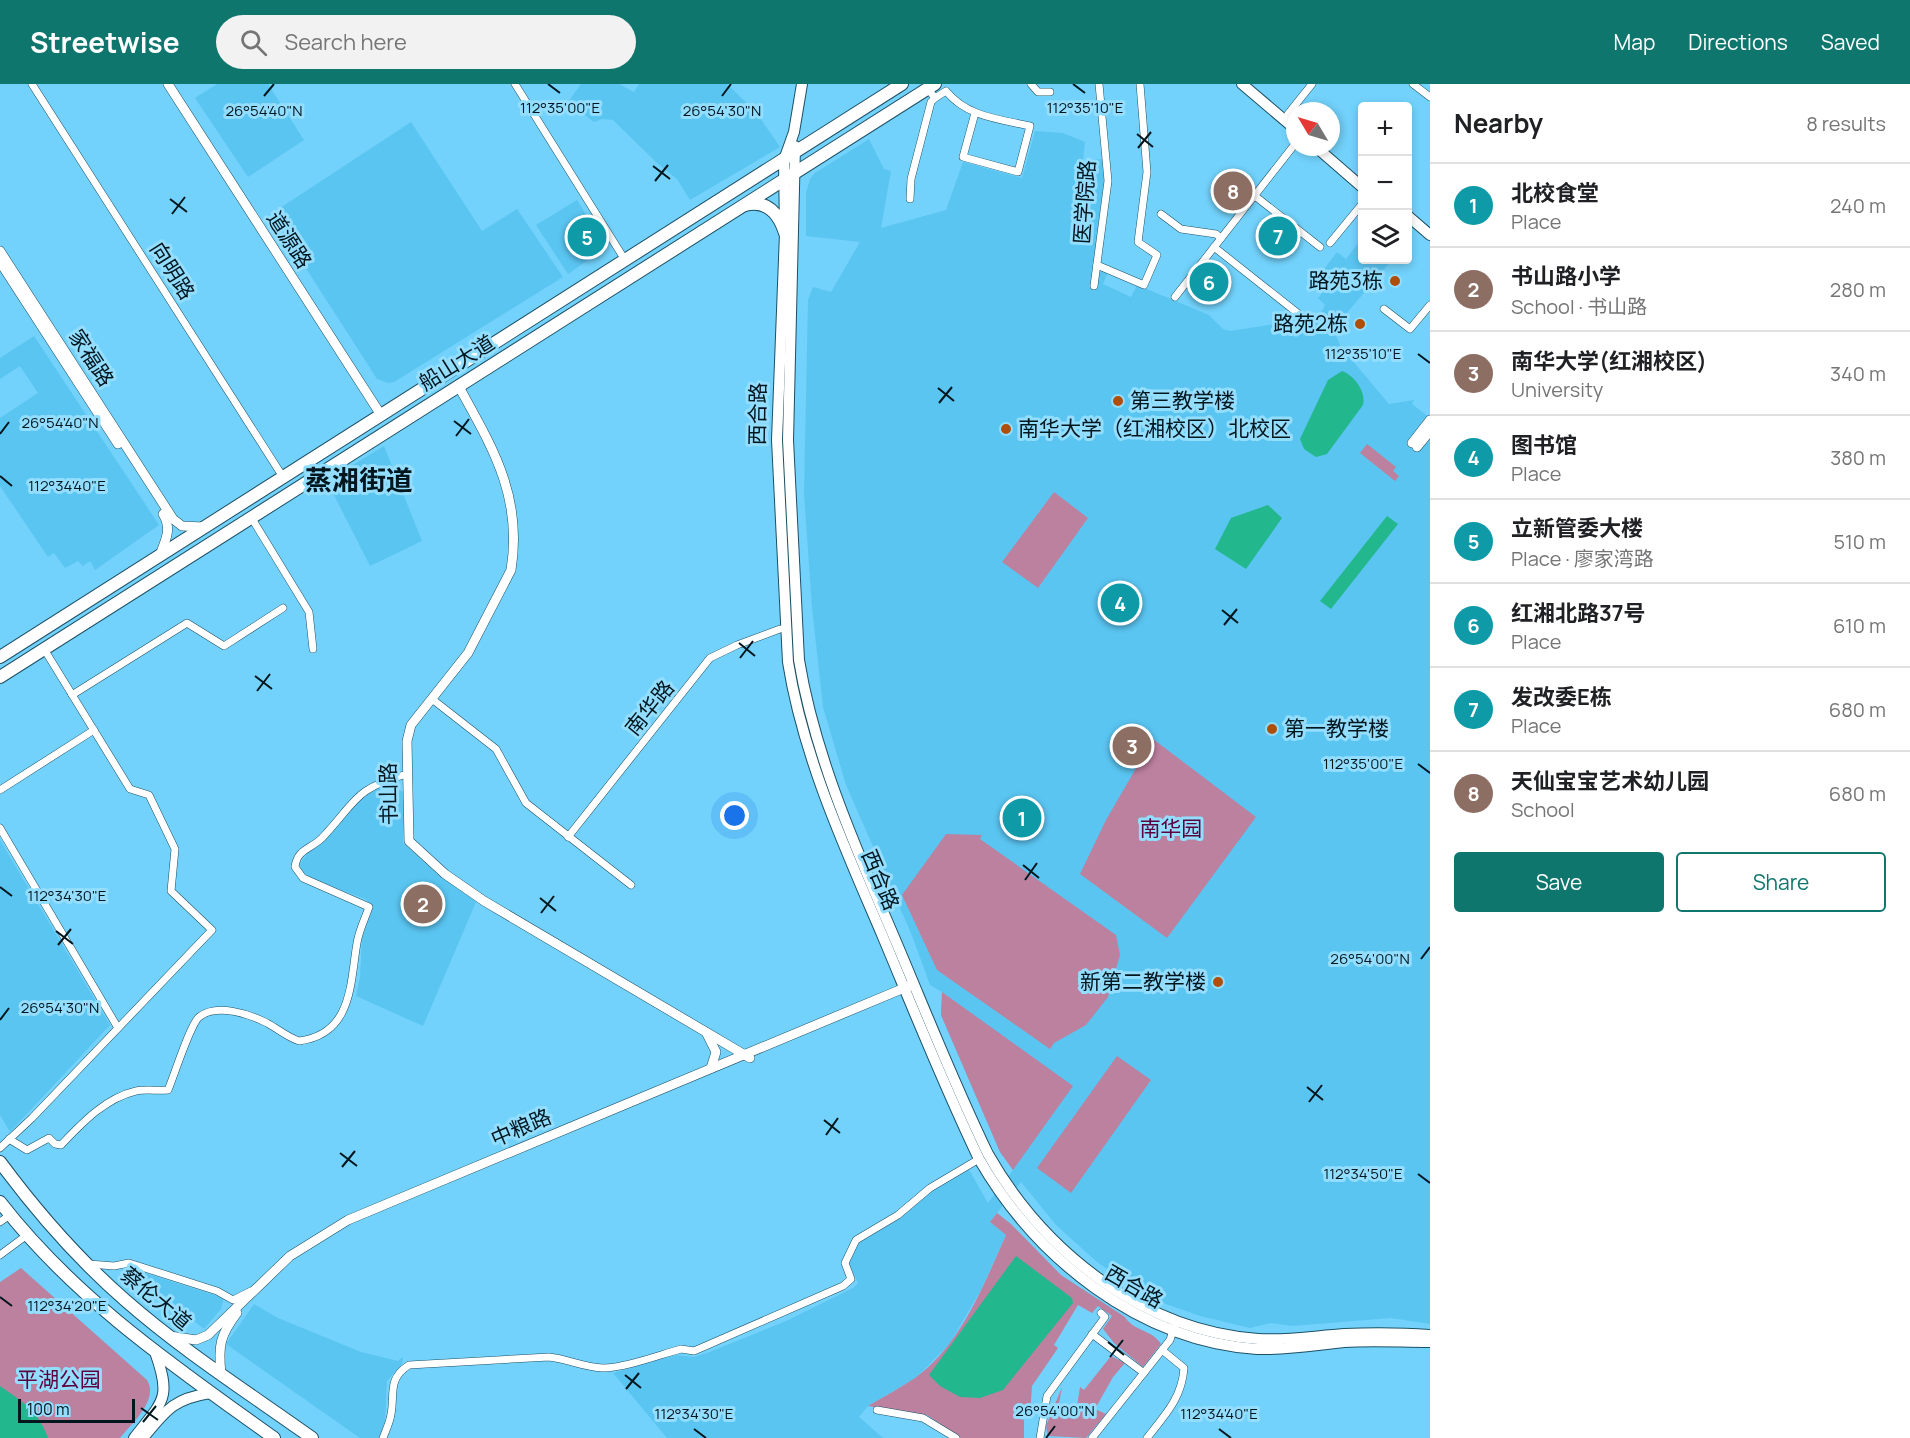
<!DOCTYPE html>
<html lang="en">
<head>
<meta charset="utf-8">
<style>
  :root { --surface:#fff; --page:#f2f2f2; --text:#202124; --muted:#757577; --line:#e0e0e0; --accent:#0f766e }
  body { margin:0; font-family:Manrope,"Noto Sans SC",sans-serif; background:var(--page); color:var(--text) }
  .controls { position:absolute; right:18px; top:18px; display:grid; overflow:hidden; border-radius:6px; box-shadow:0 3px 9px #0003 }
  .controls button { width:54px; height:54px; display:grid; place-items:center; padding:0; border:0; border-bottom:2px solid var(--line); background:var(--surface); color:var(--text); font:30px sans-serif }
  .compass { position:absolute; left:1286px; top:18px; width:54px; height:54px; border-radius:50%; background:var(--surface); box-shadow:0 3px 9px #0003; rotate:308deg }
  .scale { position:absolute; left:18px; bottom:15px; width:117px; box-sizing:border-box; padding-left:6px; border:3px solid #02161e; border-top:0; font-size:16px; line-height:21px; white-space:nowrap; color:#02161e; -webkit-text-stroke:4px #93ddfe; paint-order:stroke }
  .you { position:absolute; left:735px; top:732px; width:21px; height:21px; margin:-15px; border:4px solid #fff; border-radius:50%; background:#1a73e8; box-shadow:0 0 0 9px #1a73e833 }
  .badge { display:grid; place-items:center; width:39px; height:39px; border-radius:50%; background:var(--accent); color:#fff; font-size:20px; font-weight:700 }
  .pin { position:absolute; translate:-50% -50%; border:3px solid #fff; box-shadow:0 2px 6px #0006 }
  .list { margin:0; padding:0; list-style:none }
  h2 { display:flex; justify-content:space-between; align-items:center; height:78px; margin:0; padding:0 24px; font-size:26px }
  h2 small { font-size:20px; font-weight:400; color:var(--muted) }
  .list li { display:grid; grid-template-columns:39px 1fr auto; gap:18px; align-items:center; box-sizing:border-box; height:84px; padding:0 24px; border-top:2px solid var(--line) }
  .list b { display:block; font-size:22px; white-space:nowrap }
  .list p { margin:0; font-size:20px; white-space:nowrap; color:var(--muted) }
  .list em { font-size:20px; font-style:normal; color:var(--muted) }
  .actions { display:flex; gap:12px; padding:18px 24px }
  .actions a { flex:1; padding:14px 0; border:2px solid var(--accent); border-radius:6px; text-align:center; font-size:21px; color:var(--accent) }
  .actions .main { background:var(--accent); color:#fff }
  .icon { flex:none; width:33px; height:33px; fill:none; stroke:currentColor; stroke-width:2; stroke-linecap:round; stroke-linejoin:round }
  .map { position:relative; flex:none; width:1430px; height:1354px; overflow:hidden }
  header { display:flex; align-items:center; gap:36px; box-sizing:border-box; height:84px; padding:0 30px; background:var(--accent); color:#fff }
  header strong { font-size:28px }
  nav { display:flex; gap:33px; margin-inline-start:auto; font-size:21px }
  .search { width:420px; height:54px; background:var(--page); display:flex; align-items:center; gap:15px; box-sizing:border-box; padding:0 21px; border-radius:33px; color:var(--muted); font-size:22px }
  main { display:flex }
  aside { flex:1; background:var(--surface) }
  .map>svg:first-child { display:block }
</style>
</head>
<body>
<header>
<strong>Streetwise</strong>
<div class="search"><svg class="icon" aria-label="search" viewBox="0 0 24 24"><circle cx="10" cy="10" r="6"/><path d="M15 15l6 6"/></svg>Search here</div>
<nav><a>Map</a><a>Directions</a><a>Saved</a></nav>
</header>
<main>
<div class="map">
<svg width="1430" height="1354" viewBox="0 0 1430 1354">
  <rect width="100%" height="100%" fill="#72d2fb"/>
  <!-- built -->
  <g fill="#5ac5f1">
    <polygon points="217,0 268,0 304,56 248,93 195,14"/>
    <polygon points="581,0 619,0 634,8 639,0 727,0 756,28 780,63 690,116 677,95 656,78 613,36 602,35 594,38 568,18"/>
    <polygon points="411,38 482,147 517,125 563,193 394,298 388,299 377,295 372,287 271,130"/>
    <polygon points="1035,47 1063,49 1085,58 1083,77 1102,75 1104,98 1093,182 1108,188 1103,200 1131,213 1137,201 1209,231 1223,245 1230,247 1319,233 1325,221 1318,214 1323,208 1313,200 1337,168 1346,175 1362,154 1362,176 1392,176 1333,245 1341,263 1389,320 1414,316 1412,320 1430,334 1430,1240 1391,1234 1292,1242 1271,1239 1250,1244 1200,1232 1155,1216 1154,1207 1125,1197 1097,1178 1056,1141 1021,1098 990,1138 1006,1151 981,1206 950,1259 917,1293 868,1322 859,1333 883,1354 667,1354 613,1289 676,1271 694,1273 707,1269 786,1237 853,1204 858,1199 848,1178 861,1156 899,1134 932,1105 968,1084 988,1119 1013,1086 1000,1068 941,931 942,908 930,901 911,849 846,701 823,623 812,524 804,409 808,216 813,203 831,208 860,158 806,152 806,109 810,95 815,89 869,55 884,85 891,87 881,144 946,126 963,78 1022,94"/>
    <polygon points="1234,87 1256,103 1235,131 1210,111 1227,90 1230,92"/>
    <polygon points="577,116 604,160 604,165 568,190 536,141"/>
    <polygon points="34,252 159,441 95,486 90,477 83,482 78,477 65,484 54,469 48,473 0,402 0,334 38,309 20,282 0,295 0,274"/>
    <polygon points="384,362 422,457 370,482 327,397"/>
    <polygon points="384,700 404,708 403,759 436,789 476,818 423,942 356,912 360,893 362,854 373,822 365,815 310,794 301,785 300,780 307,770 321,759 358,716"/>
    <polygon points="0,756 110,941 10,1048 0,1031"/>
    <polygon points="125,1183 224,1214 221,1225 204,1245"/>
    <polygon points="254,1220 278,1234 361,1268 398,1277 403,1273 402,1280 387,1297 385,1337 380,1354 360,1354 226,1260"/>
  </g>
  <!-- green -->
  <g fill="#bc819f">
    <polygon points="1367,360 1396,383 1393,387 1399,392 1395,397 1360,369"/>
    <polygon points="1054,408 1088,434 1038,504 1002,478"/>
    <polygon points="1153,655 1256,733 1167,854 1080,790 1106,736"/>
    <polygon points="946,750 982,751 980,755 1116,851 1120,871 1108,913 1086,941 1054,959 1050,965 937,886 902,811"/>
    <polygon points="942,908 1073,1002 1013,1086 1000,1068 941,931"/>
    <polygon points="1117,972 1151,996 1071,1109 1037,1084"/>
    <path d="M997,1129L1011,1140L1061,1191L1125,1233C1133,1247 1153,1246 1161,1260L1143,1283L1114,1259L1103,1245L1112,1232L1098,1222L1092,1229L1078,1221L1054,1261L1058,1264L1032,1302L1030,1332L1020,1331V1335L1024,1336V1354H961L927,1331L868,1322C883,1313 900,1304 915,1294C961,1261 984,1200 1006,1151L990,1138Z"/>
    <path d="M21,1184L147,1296C159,1316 132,1339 120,1354H0V1198Z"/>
    <polygon points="1111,1272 1125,1279 1113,1293 1095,1325 1106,1330 1086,1354 1048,1352 1046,1342 1062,1303 1057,1330 1075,1335 1080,1303 1084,1306"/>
  </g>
  <!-- water -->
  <g fill="#23b78d">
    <path d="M1342,287C1355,292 1366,308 1363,321L1327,370L1316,373L1304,365L1300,355L1328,296Z"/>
    <polygon points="1268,421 1282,434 1246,485 1215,465 1231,434"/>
    <polygon points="1387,432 1398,440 1331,525 1320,517"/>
    <polygon points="1016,1172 1072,1214 1073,1219 1003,1306 980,1314 960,1313 940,1302 929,1291"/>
    <path d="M0,1302C22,1317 39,1328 48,1354H0Z"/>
  </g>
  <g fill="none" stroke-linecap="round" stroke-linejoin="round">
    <!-- minor casing -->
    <g stroke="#1c5065" stroke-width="8">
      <g id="minor">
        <polyline points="32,0 283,393"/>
        <polyline points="515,0 625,176"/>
        <polyline points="1031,0 1038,8 1050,8"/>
        <polyline points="1413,0 1430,13"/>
        <path d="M928,5L935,14L946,7C967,33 999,35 1030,42L1018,88L963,73L975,29"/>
        <polyline points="1288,30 1312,0"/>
        <polyline points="1255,112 1320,163"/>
        <polyline points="910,115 911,95 931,18 935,14"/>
        <polyline points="1161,130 1181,145 1216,150 1221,154"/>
        <polyline points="1330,159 1362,120"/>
        <polyline points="1214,163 1300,231"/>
        <polyline points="1097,181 1144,201 1157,171 1138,158 1147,88 1140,0"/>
        <polyline points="1094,202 1108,97 1099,0"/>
        <polyline points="1175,213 1295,60"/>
        <polyline points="1384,225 1410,245 1430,221"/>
        <polyline points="251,433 309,528 313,565"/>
        <polyline points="72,611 187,539 224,562 283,524"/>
        <polyline points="432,615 496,665 526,719 631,801"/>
        <polyline points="0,706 94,646"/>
        <polyline points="0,744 118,944"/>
        <polyline points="568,753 710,574 737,561 780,545"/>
        <path d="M9,1055L27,1066L49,1054L55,1060L61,1061C81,1040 105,1014 136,1007C146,1005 158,1007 168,1006C174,992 190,941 199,933C217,919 249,930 267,939C278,945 287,953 299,957C353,950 350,899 357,859C359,846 365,835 369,823L303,794L295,783C297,765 311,765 322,754C357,717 353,705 407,690"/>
        <polyline points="0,1064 32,1034 212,846 171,807 175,765 149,711 130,705 44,565"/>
        <polyline points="0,1138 10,1131"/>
        <polyline points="0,1171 27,1151"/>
        <polyline points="89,1180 114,1182 129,1179 217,1207 233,1216 251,1207"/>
        <polyline points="1092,1250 1144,1289"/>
        <polyline points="877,1326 923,1334 956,1354"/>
        <path d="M383,1354C386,1346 390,1338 391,1330C395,1310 387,1295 409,1281L549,1273C568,1275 583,1283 603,1284C625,1284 659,1271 681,1265L694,1267L843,1202L851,1195L845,1179L856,1156L898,1131L930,1104L979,1075"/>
        <polyline points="1040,1354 1047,1312 1105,1233 1101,1229"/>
        <polyline points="1092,1354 1170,1256 1174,1243"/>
        <path d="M1147,1354C1165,1331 1182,1314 1184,1284L1162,1266"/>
      </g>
    </g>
    <!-- tertiary casing -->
    <g stroke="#1c5065" stroke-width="10">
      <g id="tertiary">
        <polyline points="168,0 381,331"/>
        <polyline points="0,167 173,435 182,442 203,443"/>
        <polyline points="0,178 118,360"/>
        <path d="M458,301C492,363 523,412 511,486L468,569L411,641L407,657L409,757L445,790L484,817L750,974"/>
        <polyline points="1412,359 1430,336"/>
        <polyline points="1417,363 1430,347"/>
        <path d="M160,471C166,455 172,445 163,430"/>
        <polyline points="707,950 716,968 711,984"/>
        <polyline points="170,1252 196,1256 208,1251 290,1172 348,1136 909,902"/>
        <path d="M221,1290C218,1262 220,1251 237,1229"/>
      </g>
    </g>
    <!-- secondary casing -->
    <g stroke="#1c5065" stroke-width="12">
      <g id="secondary">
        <path d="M802,0L794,48L784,76L785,149L777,356L788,578C803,673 845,764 883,853C914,927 944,1002 979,1075C1036,1174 1139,1257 1257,1265C1286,1266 1315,1261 1344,1258C1372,1256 1401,1258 1430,1258"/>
        <polyline points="1242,0 1295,45"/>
        <path d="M795,62L788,356L799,576C815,674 858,769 897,860C927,931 955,1002 988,1070C1043,1167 1143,1247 1258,1255C1286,1257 1315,1252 1344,1250C1373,1249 1401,1249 1430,1251"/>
        <polyline points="1316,63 1362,103"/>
        <polyline points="1408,132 1430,151"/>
        <path d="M134,1354C163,1317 172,1315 155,1268"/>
        <path d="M143,1354C166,1326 173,1315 210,1309"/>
      </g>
    </g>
    <!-- trunk casing -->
    <g stroke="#1c5065" stroke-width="14">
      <g id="trunk">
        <path d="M745,121C767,115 779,130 785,149"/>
        <polyline points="0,573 902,0"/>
        <polyline points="0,593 935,0"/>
        <path d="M0,1078C37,1128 78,1175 125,1216C183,1267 249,1309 312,1354"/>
        <path d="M0,1118C75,1215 175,1283 274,1354"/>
      </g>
    </g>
    <!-- minor -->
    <use href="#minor" stroke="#fff" stroke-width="7"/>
    <!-- tertiary -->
    <use href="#tertiary" stroke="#fff" stroke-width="9"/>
    <!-- secondary -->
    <use href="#secondary" stroke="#fff" stroke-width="10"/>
    <!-- trunk -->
    <use href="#trunk" stroke="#fff" stroke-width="12"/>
  </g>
  <!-- ticks -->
  <path fill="none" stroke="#02161e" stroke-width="2" d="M548,0L560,9M1073,0L1085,9M264,12L274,0M722,12L731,0M1137,50L1153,63M1138,64L1151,48M653,82L670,95M655,97L668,81M170,115L187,128M172,130L185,113M1418,270L1430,279M938,304L954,317M939,319L952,303M454,337L471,350M0,350L9,338M456,352L469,335M0,392L12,402M1222,526L1238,539M1224,541L1237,525M739,559L755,572M740,574L753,557M255,592L272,605M257,607L270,590M1418,680L1430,689M1023,781L1039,794M1025,796L1037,779M0,803L12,812M540,814L556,827M541,829L554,812M56,847L73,860M58,861L71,845M1421,875L1430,863M0,936L9,924M1307,1003L1323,1016M1309,1018L1322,1001M824,1036L840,1049M826,1051L838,1034M340,1069L357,1082M342,1083L355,1067M1418,1090L1430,1099M0,1213L12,1222M1108,1258L1124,1271M1110,1273L1123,1256M625,1291L641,1304M626,1305L639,1289M141,1324L158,1336M143,1338L156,1322M694,1345L706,1354M1219,1345L1231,1354M1046,1354L1055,1342"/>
  <!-- markers -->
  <g fill="#af4e09" stroke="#93ddfe" stroke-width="2">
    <circle cx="1395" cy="197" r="6"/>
    <circle cx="1360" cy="240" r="6"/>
    <circle cx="1118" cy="317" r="6"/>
    <circle cx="1006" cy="345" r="6"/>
    <circle cx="1272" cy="645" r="6"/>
    <circle cx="1218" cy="898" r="6"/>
  </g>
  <g text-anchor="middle" stroke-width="6" stroke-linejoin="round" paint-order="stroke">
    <!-- street labels -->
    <g font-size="21" fill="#02161e" stroke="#93ddfe">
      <text transform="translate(1085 118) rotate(-86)" y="7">医学院路</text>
      <text transform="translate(289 156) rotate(57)" y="7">道源路</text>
      <text transform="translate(172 187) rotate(58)" y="7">向明路</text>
      <text transform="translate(91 274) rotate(57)" y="7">家福路</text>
      <text transform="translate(457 279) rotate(-32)" y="7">船山大道</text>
      <text transform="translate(758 330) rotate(-89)" y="7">西合路</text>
      <text transform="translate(650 624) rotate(-51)" y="7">南华路</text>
      <text transform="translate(389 710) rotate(-91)" y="7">书山路</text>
      <text transform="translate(880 796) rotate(67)" y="7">西合路</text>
      <text transform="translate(521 1044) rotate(-23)" y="7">中粮路</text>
      <text transform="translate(1134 1203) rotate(30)" y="7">西合路</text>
      <text transform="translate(156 1215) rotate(40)" y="7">蔡伦大道</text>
    </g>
    <!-- poi labels -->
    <g font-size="21" fill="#02161e" stroke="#93ddfe" text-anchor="end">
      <text x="1383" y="204">路苑3栋</text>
      <text x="1348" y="247">路苑2栋</text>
      <text x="1130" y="324" text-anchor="start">第三教学楼</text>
      <text x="1018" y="352" text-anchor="start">南华大学（红湘校区）北校区</text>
      <text x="1284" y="652" text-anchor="start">第一教学楼</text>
      <text x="1206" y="905">新第二教学楼</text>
    </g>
    <!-- park labels -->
    <g font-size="21" fill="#5b003c" stroke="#93ddfe">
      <text x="1171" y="752">南华园</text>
      <text x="59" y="1303">平湖公园</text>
    </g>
    <!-- district labels -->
    <g font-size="27" font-weight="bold" fill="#02161e" stroke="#93ddfe">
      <text x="359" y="406">蒸湘街道</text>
    </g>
  </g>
  <g font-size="15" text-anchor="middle" fill="#02161e" stroke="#93ddfe" stroke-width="6" stroke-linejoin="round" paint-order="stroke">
    <text x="560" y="29">112°35'00"E</text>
    <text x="1085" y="29">112°35'10"E</text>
    <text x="264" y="32">26°54'40"N</text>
    <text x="722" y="32">26°54'30"N</text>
    <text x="1363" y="275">112°35'10"E</text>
    <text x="60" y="344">26°54'40"N</text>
    <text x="67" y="407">112°34'40"E</text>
    <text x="1363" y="685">112°35'00"E</text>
    <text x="67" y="817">112°34'30"E</text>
    <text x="1370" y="880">26°54'00"N</text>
    <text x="60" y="929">26°54'30"N</text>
    <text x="1363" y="1095">112°34'50"E</text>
    <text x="67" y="1227">112°34'20"E</text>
    <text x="1055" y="1332">26°54'00"N</text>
    <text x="694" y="1335">112°34'30"E</text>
    <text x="1219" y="1335">112°34'40"E</text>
  </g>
</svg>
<div class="controls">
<button>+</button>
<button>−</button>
<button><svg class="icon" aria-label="layers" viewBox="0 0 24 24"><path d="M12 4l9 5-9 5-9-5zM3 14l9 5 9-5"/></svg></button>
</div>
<svg class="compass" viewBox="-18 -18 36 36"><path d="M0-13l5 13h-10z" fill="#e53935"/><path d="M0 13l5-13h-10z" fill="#757577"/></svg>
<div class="scale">100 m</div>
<div class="you"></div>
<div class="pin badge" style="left:1022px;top:734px;background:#0f9aa8">1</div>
<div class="pin badge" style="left:423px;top:820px;background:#8d6e63">2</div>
<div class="pin badge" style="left:1132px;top:662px;background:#8d6e63">3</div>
<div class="pin badge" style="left:1120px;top:519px;background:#0f9aa8">4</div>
<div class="pin badge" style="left:587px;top:153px;background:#0f9aa8">5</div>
<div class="pin badge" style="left:1209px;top:198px;background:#0f9aa8">6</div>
<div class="pin badge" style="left:1278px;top:152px;background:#0f9aa8">7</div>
<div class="pin badge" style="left:1233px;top:107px;background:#8d6e63">8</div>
</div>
<aside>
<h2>Nearby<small>8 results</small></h2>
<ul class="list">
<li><span class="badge" style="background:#0f9aa8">1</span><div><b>北校食堂</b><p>Place</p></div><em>240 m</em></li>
<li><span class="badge" style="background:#8d6e63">2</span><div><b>书山路小学</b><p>School · 书山路</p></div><em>280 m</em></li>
<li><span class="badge" style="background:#8d6e63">3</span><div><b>南华大学(红湘校区)</b><p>University</p></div><em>340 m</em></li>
<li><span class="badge" style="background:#0f9aa8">4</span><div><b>图书馆</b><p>Place</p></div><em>380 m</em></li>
<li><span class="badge" style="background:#0f9aa8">5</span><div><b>立新管委大楼</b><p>Place · 廖家湾路</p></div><em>510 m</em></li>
<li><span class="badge" style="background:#0f9aa8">6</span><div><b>红湘北路37号</b><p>Place</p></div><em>610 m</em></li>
<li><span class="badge" style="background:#0f9aa8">7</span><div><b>发改委E栋</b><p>Place</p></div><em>680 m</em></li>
<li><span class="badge" style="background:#8d6e63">8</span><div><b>天仙宝宝艺术幼儿园</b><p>School</p></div><em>680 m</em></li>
</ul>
<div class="actions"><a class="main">Save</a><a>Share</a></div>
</aside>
</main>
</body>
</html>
